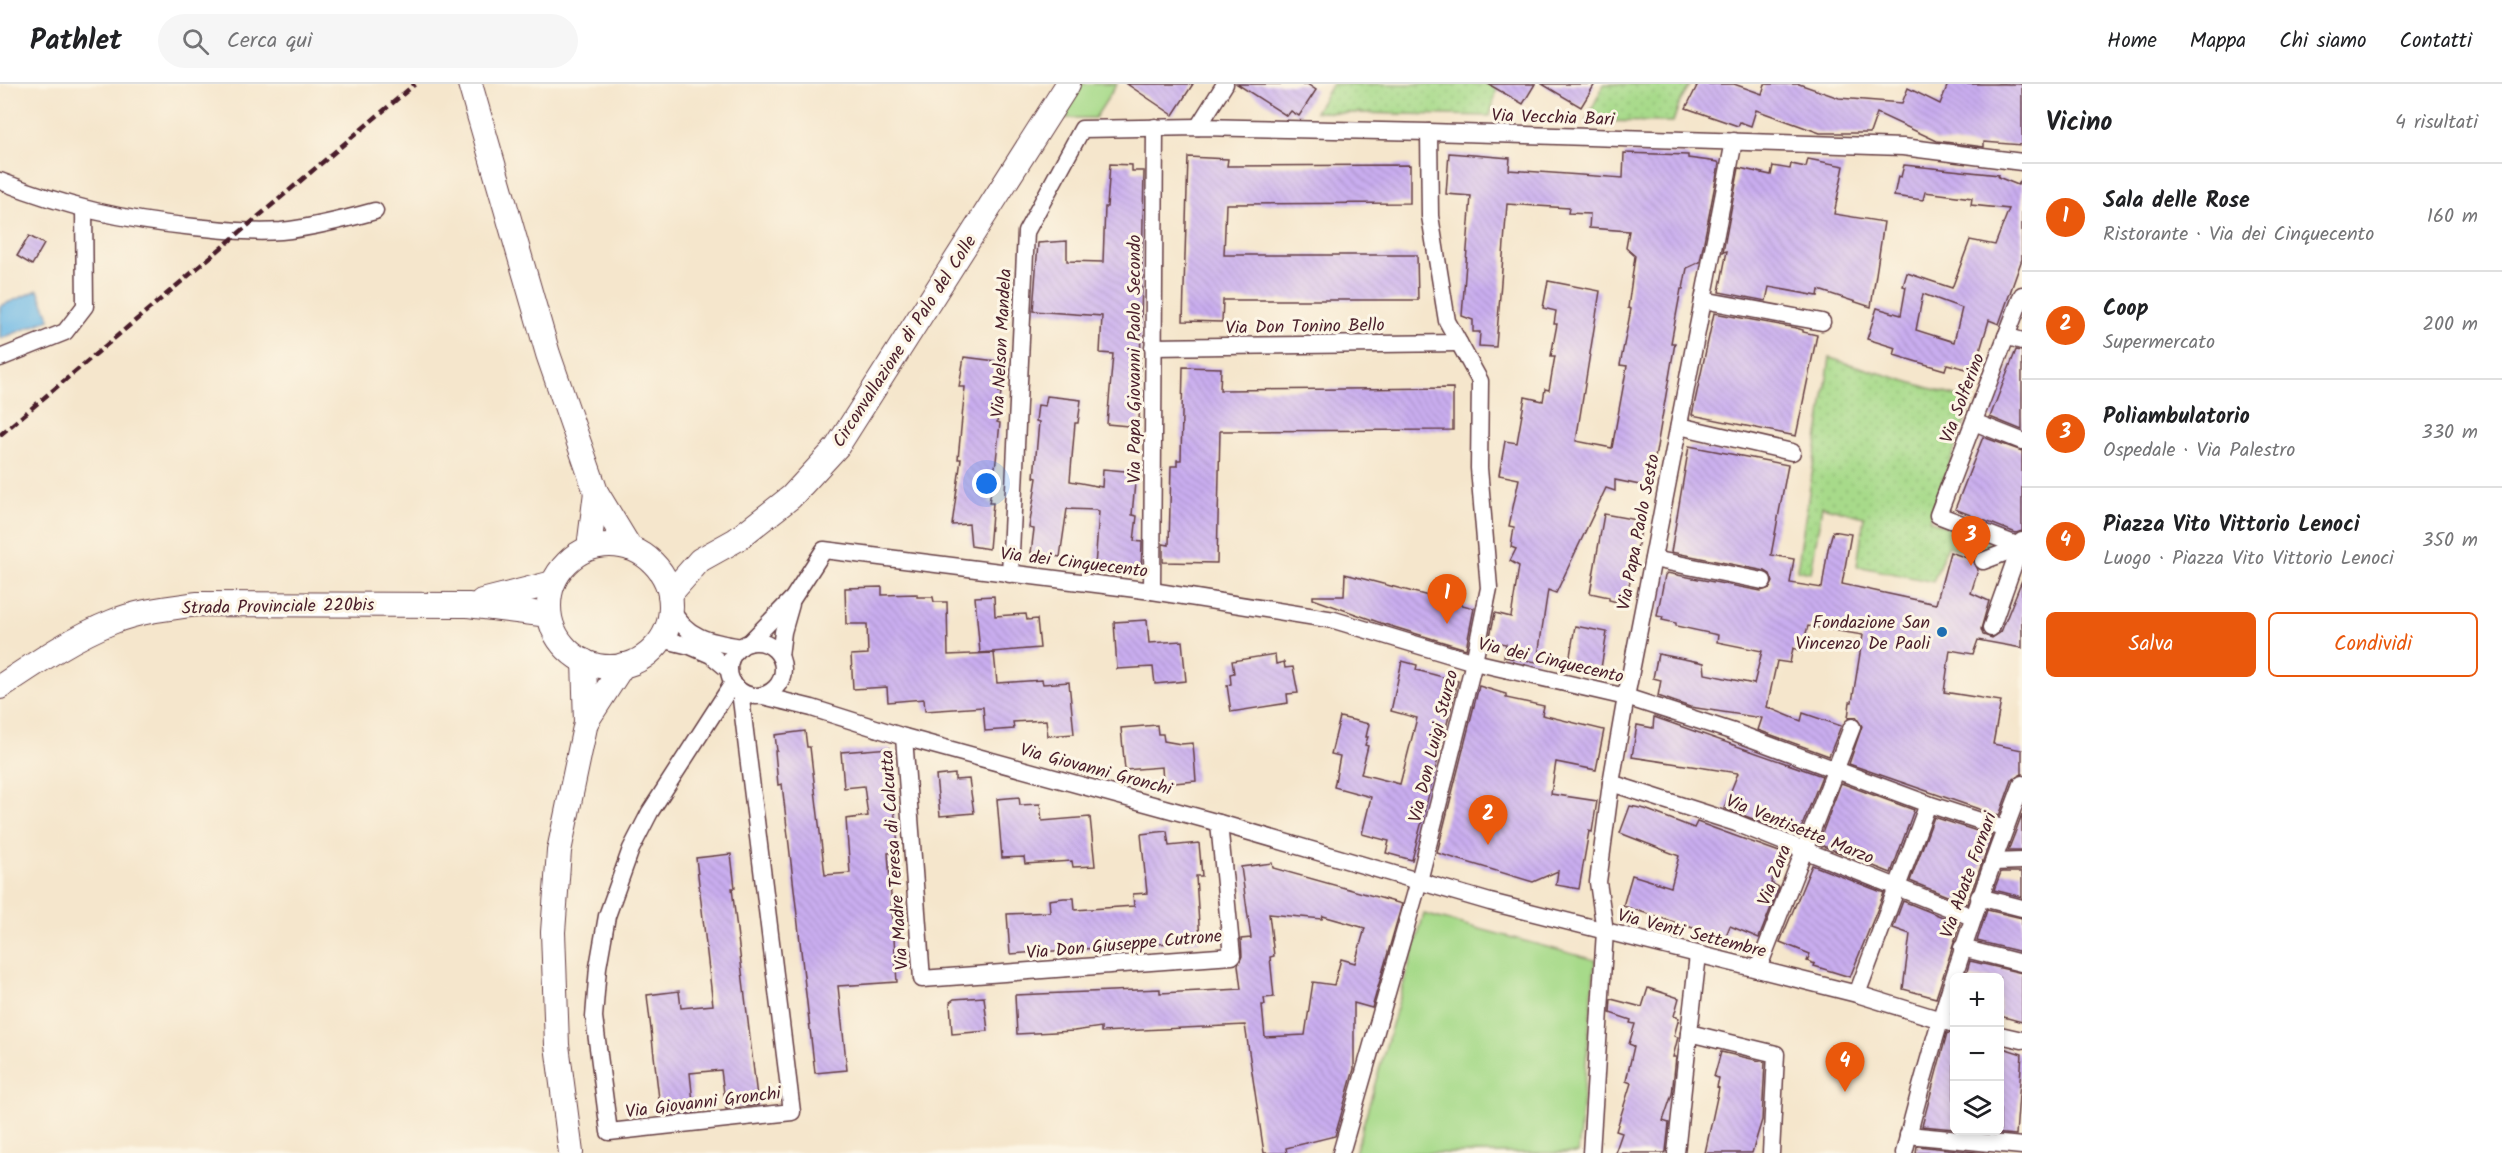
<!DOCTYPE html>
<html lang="it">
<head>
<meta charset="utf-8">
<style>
  :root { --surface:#fff; --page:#f6f6f6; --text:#202124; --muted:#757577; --line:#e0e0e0; --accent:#ea580c }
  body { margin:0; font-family:Kalam,sans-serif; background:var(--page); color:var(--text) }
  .controls { position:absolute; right:18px; bottom:18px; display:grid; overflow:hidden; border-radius:9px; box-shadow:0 3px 9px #0003 }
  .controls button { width:54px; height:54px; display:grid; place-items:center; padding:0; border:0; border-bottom:2px solid var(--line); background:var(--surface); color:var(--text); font:30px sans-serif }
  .you { position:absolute; left:987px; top:400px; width:21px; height:21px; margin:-15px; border:4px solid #fff; border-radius:50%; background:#1a73e8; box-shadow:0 0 0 9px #1a73e833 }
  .badge { display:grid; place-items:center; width:39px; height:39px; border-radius:50%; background:var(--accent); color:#fff; font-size:20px; font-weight:700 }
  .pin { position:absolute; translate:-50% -50px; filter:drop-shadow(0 2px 3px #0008) }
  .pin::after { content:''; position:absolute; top:32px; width:21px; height:18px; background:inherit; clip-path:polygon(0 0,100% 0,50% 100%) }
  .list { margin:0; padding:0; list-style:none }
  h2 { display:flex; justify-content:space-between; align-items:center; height:78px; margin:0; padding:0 24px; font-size:26px }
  h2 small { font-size:20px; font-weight:400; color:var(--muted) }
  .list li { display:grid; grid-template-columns:39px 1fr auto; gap:18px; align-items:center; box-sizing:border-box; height:108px; padding:0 24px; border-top:2px solid var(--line) }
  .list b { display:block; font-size:22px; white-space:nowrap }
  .list p { margin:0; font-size:20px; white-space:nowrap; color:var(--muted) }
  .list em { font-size:20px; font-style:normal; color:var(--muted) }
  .actions { display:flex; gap:12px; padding:18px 24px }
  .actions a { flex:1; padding:14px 0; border:2px solid var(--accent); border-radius:9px; text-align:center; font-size:21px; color:var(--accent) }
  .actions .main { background:var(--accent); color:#fff }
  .icon { flex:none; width:33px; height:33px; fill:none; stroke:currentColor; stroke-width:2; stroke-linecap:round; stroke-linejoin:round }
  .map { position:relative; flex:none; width:2022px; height:1069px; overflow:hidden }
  header { display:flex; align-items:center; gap:36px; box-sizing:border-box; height:84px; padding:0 30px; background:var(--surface); border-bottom:2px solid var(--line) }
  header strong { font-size:28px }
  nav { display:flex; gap:33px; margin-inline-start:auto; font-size:21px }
  .search { width:420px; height:54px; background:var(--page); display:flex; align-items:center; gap:15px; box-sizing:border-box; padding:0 21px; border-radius:33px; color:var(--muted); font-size:22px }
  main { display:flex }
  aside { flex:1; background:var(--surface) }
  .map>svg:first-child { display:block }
</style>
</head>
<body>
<header>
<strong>Pathlet</strong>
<div class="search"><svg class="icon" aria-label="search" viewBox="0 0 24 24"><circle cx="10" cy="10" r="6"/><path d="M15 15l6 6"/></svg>Cerca qui</div>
<nav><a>Home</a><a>Mappa</a><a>Chi siamo</a><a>Contatti</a></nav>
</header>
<main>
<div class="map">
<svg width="2022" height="1069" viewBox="0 0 2022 1069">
  <defs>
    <pattern id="garden-dots" width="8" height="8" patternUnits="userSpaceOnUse" patternTransform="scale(1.5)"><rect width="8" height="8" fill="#a7da8a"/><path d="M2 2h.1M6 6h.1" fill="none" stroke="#91bb77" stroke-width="1.8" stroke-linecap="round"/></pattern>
    <pattern id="building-back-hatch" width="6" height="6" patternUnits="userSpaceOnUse" patternTransform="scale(1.5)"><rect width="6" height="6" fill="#c9adef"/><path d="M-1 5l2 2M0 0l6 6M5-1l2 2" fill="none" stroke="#ae94cd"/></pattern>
  </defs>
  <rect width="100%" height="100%" fill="#fcf5e5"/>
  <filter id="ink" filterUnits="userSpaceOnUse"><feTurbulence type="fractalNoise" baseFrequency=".0167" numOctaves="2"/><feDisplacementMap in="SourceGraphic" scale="12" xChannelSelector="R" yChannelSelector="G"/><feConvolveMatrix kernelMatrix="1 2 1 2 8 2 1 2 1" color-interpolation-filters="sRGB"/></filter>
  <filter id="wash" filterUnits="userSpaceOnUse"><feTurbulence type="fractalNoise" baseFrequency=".008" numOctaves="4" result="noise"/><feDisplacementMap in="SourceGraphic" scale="24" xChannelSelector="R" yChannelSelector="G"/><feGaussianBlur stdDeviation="1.35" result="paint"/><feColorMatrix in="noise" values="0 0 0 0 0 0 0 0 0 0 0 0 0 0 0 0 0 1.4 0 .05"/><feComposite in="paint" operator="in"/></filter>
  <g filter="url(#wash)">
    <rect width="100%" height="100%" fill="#f5e6cc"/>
    <!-- park -->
    <g fill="#a7da8a" stroke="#787c5a" stroke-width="1.5">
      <polygon points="1081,0 1117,0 1095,34 1059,34"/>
      <polygon points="1424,830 1595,876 1578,1069 1355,1069"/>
    </g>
    <!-- garden -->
    <g fill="url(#garden-dots)" stroke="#787c5a" stroke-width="1.5">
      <polygon points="1332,0 1498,0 1490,32 1315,28"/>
      <polygon points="1604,0 1691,0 1680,18 1673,38 1586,37"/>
      <polygon points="1830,274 1972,317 1929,436 1995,462 1976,470 1947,462 1933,498 1857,482 1864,433 1822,422 1811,489 1797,486"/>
    </g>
    <!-- water -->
    <polygon fill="#6cb8e5" stroke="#5b6c88" stroke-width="1.5" points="38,206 50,235 0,255 0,222"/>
    <g id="blocks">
      <!-- building -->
      <g fill="url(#building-back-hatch)" fill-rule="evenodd">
        <polygon points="1127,0 1193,0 1173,31"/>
        <polygon points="1237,0 1307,0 1316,6 1299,32 1291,27 1287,32"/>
        <polygon points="1488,0 1535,0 1523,20"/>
        <polygon points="1542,0 1595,0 1581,23"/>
        <polygon points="1698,0 1734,0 1762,10 1765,0 1799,0 1839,14 1902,19 1908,4 1940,20 1948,0 2022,0 2022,61 1984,58 1984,63 1937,57 1877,29 1870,49 1820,49 1756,26 1751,42 1740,38 1738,42 1686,24"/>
        <polygon points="1449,69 1510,74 1509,86 1623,94 1624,69 1688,71 1688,74 1718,78 1719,80 1700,178 1687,184 1683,205 1681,205 1671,259 1675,259 1650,403 1615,396 1615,407 1606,404 1556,509 1548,506 1537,578 1504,573 1506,560 1489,557 1495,529 1511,533 1519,482 1510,477 1516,465 1511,463 1514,443 1509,442 1519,395 1499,391 1505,357 1517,359 1525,313 1543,317 1545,305 1549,306 1555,272 1551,272 1557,240 1554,240 1556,227 1543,224 1548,197 1600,207 1576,357 1612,364 1627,282 1620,281 1631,225 1628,224 1635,172 1626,164 1629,147 1589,144 1590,130 1568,129 1569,124 1507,120 1496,263 1479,262 1480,248 1473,248 1473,236 1462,232 1471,112 1446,110"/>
        <polygon points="1188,73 1228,75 1227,82 1410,81 1410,119 1226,120 1224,171 1417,171 1418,216 1223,216 1222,238 1183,237"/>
        <polygon points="1808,75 1844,82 1834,130 1884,138 1871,223 1819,206 1818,212 1769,203 1766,217 1719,208 1727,167 1723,168 1739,84 1771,91 1773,82 1790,85 1791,80 1806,83"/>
        <polygon points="1110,80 1132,81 1132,87 1144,87 1139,343 1107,340 1113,270 1100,269 1102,232 1033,227 1038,159 1067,157 1067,177 1103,178 1105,123 1107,123"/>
        <path d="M1904,81L1999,91L1998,93L2018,101L2022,94V175L1999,240L1989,236L1974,287L1947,280L1945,286L1921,279L1894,271L1896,264L1867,255L1877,224L1901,231L1906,203L1903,202L1907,189L1952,204L1970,156L1995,161L2009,125L1971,121L1972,114L1925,108L1923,116L1894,112L1898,92L1901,93ZM1923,210L1962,224L1954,258L1916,246Z"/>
        <polygon points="29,152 44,160 32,181 17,172"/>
        <polygon points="1714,229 1796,244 1803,246 1803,248 1817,251 1796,352 1692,331"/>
        <polygon points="2016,266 2022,267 2022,346 1990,333"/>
        <polygon points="964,273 1004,278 999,308 1001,308 997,338 1000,339 996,377 989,419 993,419 989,465 971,462 969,440 952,441 961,375 958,375 965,303 959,303"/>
        <polygon points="1183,283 1221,284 1220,306 1453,304 1453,346 1220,347 1217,479 1163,478 1163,460 1169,461 1171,382 1177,382 1177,376 1181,376"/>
        <polygon points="1047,312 1081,316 1078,339 1075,339 1070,397 1102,403 1103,385 1136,388 1132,431 1137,432 1134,457 1142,458 1141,487 1095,483 1099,427 1096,426 1067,425 1060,473 1031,469 1034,445 1029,444 1037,394 1034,393 1039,338 1036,337 1038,321 1045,322"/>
        <polygon points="1983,353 2022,367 2022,447 2016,449 1955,425"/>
        <polygon points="1689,362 1788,381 1771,471 1794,475 1790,499 1822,504 1828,465 1833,447 1851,450 1842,500 1936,520 1950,468 1973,476 1978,486 1971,509 1989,517 1981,545 1983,551 1992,554 2001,548 2022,496 2022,564 1978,556 1973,570 1950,566 1944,608 2001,617 1993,660 2022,666 2022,690 2012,696 1999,732 1849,680 1862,642 1856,633 1848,634 1850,618 1852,618 1863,551 1808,542 1801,567 1793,564 1790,579 1777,577 1767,623 1801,637 1803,629 1841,642 1829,672 1758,646 1762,634 1690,623 1658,612 1661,596 1653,594 1658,570 1704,579 1705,590 1754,600 1762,567 1717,558 1718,551 1676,542 1676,539 1662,536 1663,533 1657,532 1665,491 1667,489 1761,507 1770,504 1773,498 1770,490 1765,487 1671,468"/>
        <polygon points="1604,430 1643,437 1625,520 1609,516 1609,513 1590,509"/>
        <polygon points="1345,490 1474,524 1466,565 1381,539 1313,515 1313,512 1344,512"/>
        <polygon points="882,503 882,511 917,510 917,513 933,513 934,518 947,518 948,571 994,569 997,599 1042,596 1043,600 1069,598 1074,650 1048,652 1046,636 1013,638 1014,645 985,647 983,623 925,627 924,615 888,618 887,603 853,605 851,571 868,570 867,540 846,540 845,504"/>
        <polygon points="994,512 995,532 1026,530 1027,536 1037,535 1040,564 980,569 975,513"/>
        <polygon points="1147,536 1149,559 1182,557 1186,597 1155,600 1153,583 1117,585 1114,538"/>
        <polygon points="1575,542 1607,548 1601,584 1569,578"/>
        <polygon points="1275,570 1276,580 1284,578 1285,584 1293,583 1298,609 1287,610 1288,619 1231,628 1227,601 1231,600 1230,590 1234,589 1232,577"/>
        <polygon points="1402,577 1417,581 1416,586 1458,597 1412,776 1386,769 1389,757 1362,750 1371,713 1334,703 1340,672 1331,670 1340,633 1369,640 1366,653 1368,653 1365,661 1368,662 1361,690 1400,700 1417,634 1391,627"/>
        <polygon points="1479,602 1506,610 1506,614 1544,622 1542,631 1604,646 1596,686 1556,678 1551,710 1597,717 1592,748 1589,747 1579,805 1556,801 1558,787 1533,798 1437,769"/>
        <polygon points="1654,633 1822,692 1798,752 1724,724 1738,689 1632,673 1637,641 1653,644"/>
        <polygon points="1157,641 1158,650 1163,650 1164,657 1181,660 1193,659 1196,697 1163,700 1162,683 1125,686 1121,644"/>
        <polygon points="805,647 807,663 810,663 825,791 850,789 846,735 868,732 864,702 844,704 841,668 890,664 891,700 899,768 888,769 897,898 838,902 847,986 815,989 782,700 778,701 775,667 777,667 775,651"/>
        <polygon points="955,690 955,696 969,695 974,729 940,732 936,692"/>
        <polygon points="1841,699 1914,726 1891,789 1818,760"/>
        <polygon points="1019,713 1020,721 1040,720 1042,737 1090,733 1095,782 1073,783 1072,777 1025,780 1024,773 1002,774 997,715"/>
        <polygon points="1630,722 1645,725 1694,744 1697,738 1782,769 1771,799 1779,803 1759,854 1730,842 1725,854 1623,822 1632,791 1671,803 1679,772 1620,749"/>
        <polygon points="2022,730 2022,767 2008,767 2015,749"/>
        <polygon points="1934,733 1992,752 1967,820 1910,797"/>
        <polygon points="1167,747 1169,762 1199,759 1202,792 1196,792 1200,857 1010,870 1007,830 1050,828 1049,816 1064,814 1074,814 1075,826 1134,822 1133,810 1147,809 1141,750"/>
        <polygon points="731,770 735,804 732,804 758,1021 726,1025 721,986 690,989 694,1028 661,1032 647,911 679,907 681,924 713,921 696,774"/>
        <path d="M1272,779L1273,784L1402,820L1372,924L1354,919V985L1335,1052L1286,1064L1287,1069H1264L1245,941L1101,948V943L1074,947L1017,950L1015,911L1160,905V909L1241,905L1238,881L1242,872L1241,855L1251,854L1241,783ZM1269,830L1322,835L1323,832L1365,844L1355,879L1341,875L1334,901L1313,898L1305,951L1265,953L1262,921H1265L1264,914L1274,913L1270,873L1274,872Z"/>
        <polygon points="1812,781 1884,809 1850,893 1814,882 1815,880 1807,877 1810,870 1780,858"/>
        <polygon points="2001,788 2022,788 2022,813 1994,806"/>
        <polygon points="1903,817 1960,840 1936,914 1903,905 1910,850 1893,844"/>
        <polygon points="1987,826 2022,834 2022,868 1977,857"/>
        <polygon points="1970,877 2022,889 2022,938 2000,932 2000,894 1965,894"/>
        <polygon points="1648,904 1679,914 1674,932 1679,934 1674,952 1678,953 1673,973 1676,973 1672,1010 1663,1037 1669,1039 1666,1067 1665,1069 1615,1069 1622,1049 1616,1047 1631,999 1626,997 1634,962 1629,960 1635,940 1630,939 1631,936 1610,929 1611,915 1642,923"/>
        <polygon points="984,913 988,947 952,950 950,918 954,915"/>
        <polygon points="1947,949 1954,950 1954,1045 1922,1042"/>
        <polygon points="2000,963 2022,970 2016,1051 1971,1047 2000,1047"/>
        <polygon points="1721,968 1765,978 1762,1036 1752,1069 1705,1069 1719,1004 1717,1003 1719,994 1714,993"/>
        <polygon points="1917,1062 1985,1069 1916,1069"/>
      </g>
    </g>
  </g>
  <g filter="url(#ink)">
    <use href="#blocks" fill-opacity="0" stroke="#643d43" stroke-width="1.5"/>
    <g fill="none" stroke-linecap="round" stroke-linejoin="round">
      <!-- street casing -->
      <g stroke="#643d43" stroke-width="19">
        <g id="street">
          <polyline points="1198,43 1225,0"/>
          <path d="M0,97C67,123 123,136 194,143C223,146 252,149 281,147C310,144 346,135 375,127"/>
          <polyline points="2022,211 1938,431 2022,463"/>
          <polyline points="1703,216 1822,238"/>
          <polyline points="2006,252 2022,257"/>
          <polyline points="1153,263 1459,259"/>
          <polyline points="0,274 65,248 85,222 84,125"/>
          <polyline points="1974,338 2022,357"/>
          <polyline points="1679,342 1792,368"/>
          <polyline points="1653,475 1763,497"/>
          <polyline points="1983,477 2020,463"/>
          <polyline points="1010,490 1026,148 1082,45 1198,43 1429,48 1903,63 2022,78"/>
          <polyline points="1152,507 1155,43"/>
          <path d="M671,524C685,554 710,558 741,563"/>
          <polyline points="1991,544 2022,457"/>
          <polyline points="661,555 690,562 711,571 729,586"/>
          <circle cx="756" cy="585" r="27"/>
          <polyline points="749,559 793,514 824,466 1152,507 1334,536 1474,578 1626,613 1731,647 1928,720 2005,745"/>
          <polyline points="780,572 783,548 791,520"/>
          <polyline points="733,599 650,728 631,765 607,832 598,883 594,933 609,1048 792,1028 740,607"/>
          <polyline points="763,612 812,624 904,653 1219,739 1490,818 1857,910 1954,940"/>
          <polyline points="904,653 922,895 1232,872 1219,739"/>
          <polyline points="1611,699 1736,739 1972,833"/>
          <polyline points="1993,778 2022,777"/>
          <polyline points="1979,813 2022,824"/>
          <polyline points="1962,864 2021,879"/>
          <polyline points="1698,871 1689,949 1776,970 1771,1069"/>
          <polyline points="1758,885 1852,643"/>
          <polyline points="1857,910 1928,720"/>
          <polyline points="2000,951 2022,956"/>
          <polyline points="1908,1051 2022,1062"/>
          <polyline points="1341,1069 1419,797 1474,578 1489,504 1479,384 1480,297 1447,237 1430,132 1429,48"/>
          <polyline points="1591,1069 1605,847 1598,798 1611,699 1626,613 1734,57"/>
          <polyline points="1676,1069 1689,949"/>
          <path d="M1904,1069C1934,943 1976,821 2022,700"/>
        </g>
      </g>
      <!-- secondary casing -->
      <g stroke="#643d43" stroke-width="26">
        <g id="secondary">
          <polyline points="470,0 548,270 596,408 630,464"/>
          <circle cx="610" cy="522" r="61"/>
          <polyline points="589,464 596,408"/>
          <polyline points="670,510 700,476 736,456 791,413 837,363 1068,0"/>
          <polyline points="482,517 553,499"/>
          <path d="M0,603C36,579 72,554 112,538C139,527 169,524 198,520L468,521L549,531"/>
          <polyline points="586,638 623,581"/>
          <polyline points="571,1069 557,961 553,848 559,767 586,638 584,577"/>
        </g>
      </g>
      <!-- street -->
      <use href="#street" stroke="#fff" stroke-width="16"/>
      <!-- secondary -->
      <use href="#secondary" stroke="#fff" stroke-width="24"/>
      <!-- rail -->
      <polyline stroke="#4a1f2b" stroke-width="4.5" stroke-dasharray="9 4.5" stroke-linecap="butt" points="0,351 415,0"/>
    </g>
  </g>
  <!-- markers -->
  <circle fill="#1f6fb2" stroke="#fcf5e5" stroke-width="2" cx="1942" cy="548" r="6"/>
  <g text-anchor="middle" stroke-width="6" stroke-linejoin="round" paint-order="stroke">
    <!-- street labels -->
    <g font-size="18" fill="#4a1f2b" stroke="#fcf5e5">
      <text transform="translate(1553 33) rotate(2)" y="6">Via Vecchia Bari</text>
      <text transform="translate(1305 242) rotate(-1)" y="6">Via Don Tonino Bello</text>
      <text transform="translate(904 257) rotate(-57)" y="6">Circonvallazione di Palo del Colle</text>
      <text transform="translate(1001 259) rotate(-87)" y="6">Via Nelson Mandela</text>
      <text transform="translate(1134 275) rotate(-90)" y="6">Via Papa Giovanni Paolo Secondo</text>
      <text transform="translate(1962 314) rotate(-69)" y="6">Via Solferino</text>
      <text transform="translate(1638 448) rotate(-79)" y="6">Via Papa Paolo Sesto</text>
      <text transform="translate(1074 478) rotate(7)" y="6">Via dei Cinquecento</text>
      <text transform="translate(278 522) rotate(-1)" y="6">Strada Provinciale 220bis</text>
      <text transform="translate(1551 576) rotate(13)" y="6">Via dei Cinquecento</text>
      <text transform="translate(1433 662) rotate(-76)" y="6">Via Don Luigi Sturzo</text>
      <text transform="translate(1096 685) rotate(15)" y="6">Via Giovanni Gronchi</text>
      <text transform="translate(1800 745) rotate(22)" y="6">Via Ventisette Marzo</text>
      <text transform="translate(894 776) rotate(-94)" y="6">Via Madre Teresa di Calcutta</text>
      <text transform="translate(1774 791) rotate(-69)" y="6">Via Zara</text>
      <text transform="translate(1968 791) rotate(-70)" y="6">Via Abate Fornari</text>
      <text transform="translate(1692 849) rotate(14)" y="6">Via Venti Settembre</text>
      <text transform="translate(1124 860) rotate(-5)" y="6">Via Don Giuseppe Cutrone</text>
      <text transform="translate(703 1018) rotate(-7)" y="6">Via Giovanni Gronchi</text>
    </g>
    <!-- poi labels -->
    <g font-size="18" fill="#4a1f2b" stroke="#fcf5e5" text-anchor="end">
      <text x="1930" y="544">Fondazione San<tspan x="1930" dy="21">Vincenzo De Paoli</tspan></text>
    </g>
  </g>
</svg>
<div class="controls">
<button>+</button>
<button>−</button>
<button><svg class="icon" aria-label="layers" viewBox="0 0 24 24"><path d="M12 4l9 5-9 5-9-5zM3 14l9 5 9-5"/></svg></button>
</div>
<div class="you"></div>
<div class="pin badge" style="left:1447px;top:540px">1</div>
<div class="pin badge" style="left:1488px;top:761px">2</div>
<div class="pin badge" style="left:1971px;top:482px">3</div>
<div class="pin badge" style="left:1845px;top:1008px">4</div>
</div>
<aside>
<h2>Vicino<small>4 risultati</small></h2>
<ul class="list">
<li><span class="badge">1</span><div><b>Sala delle Rose</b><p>Ristorante · Via dei Cinquecento</p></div><em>160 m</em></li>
<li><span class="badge">2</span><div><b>Coop</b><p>Supermercato</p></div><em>200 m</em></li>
<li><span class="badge">3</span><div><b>Poliambulatorio</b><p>Ospedale · Via Palestro</p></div><em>330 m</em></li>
<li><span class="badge">4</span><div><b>Piazza Vito Vittorio Lenoci</b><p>Luogo · Piazza Vito Vittorio Lenoci</p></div><em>350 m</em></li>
</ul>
<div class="actions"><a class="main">Salva</a><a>Condividi</a></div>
</aside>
</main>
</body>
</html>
